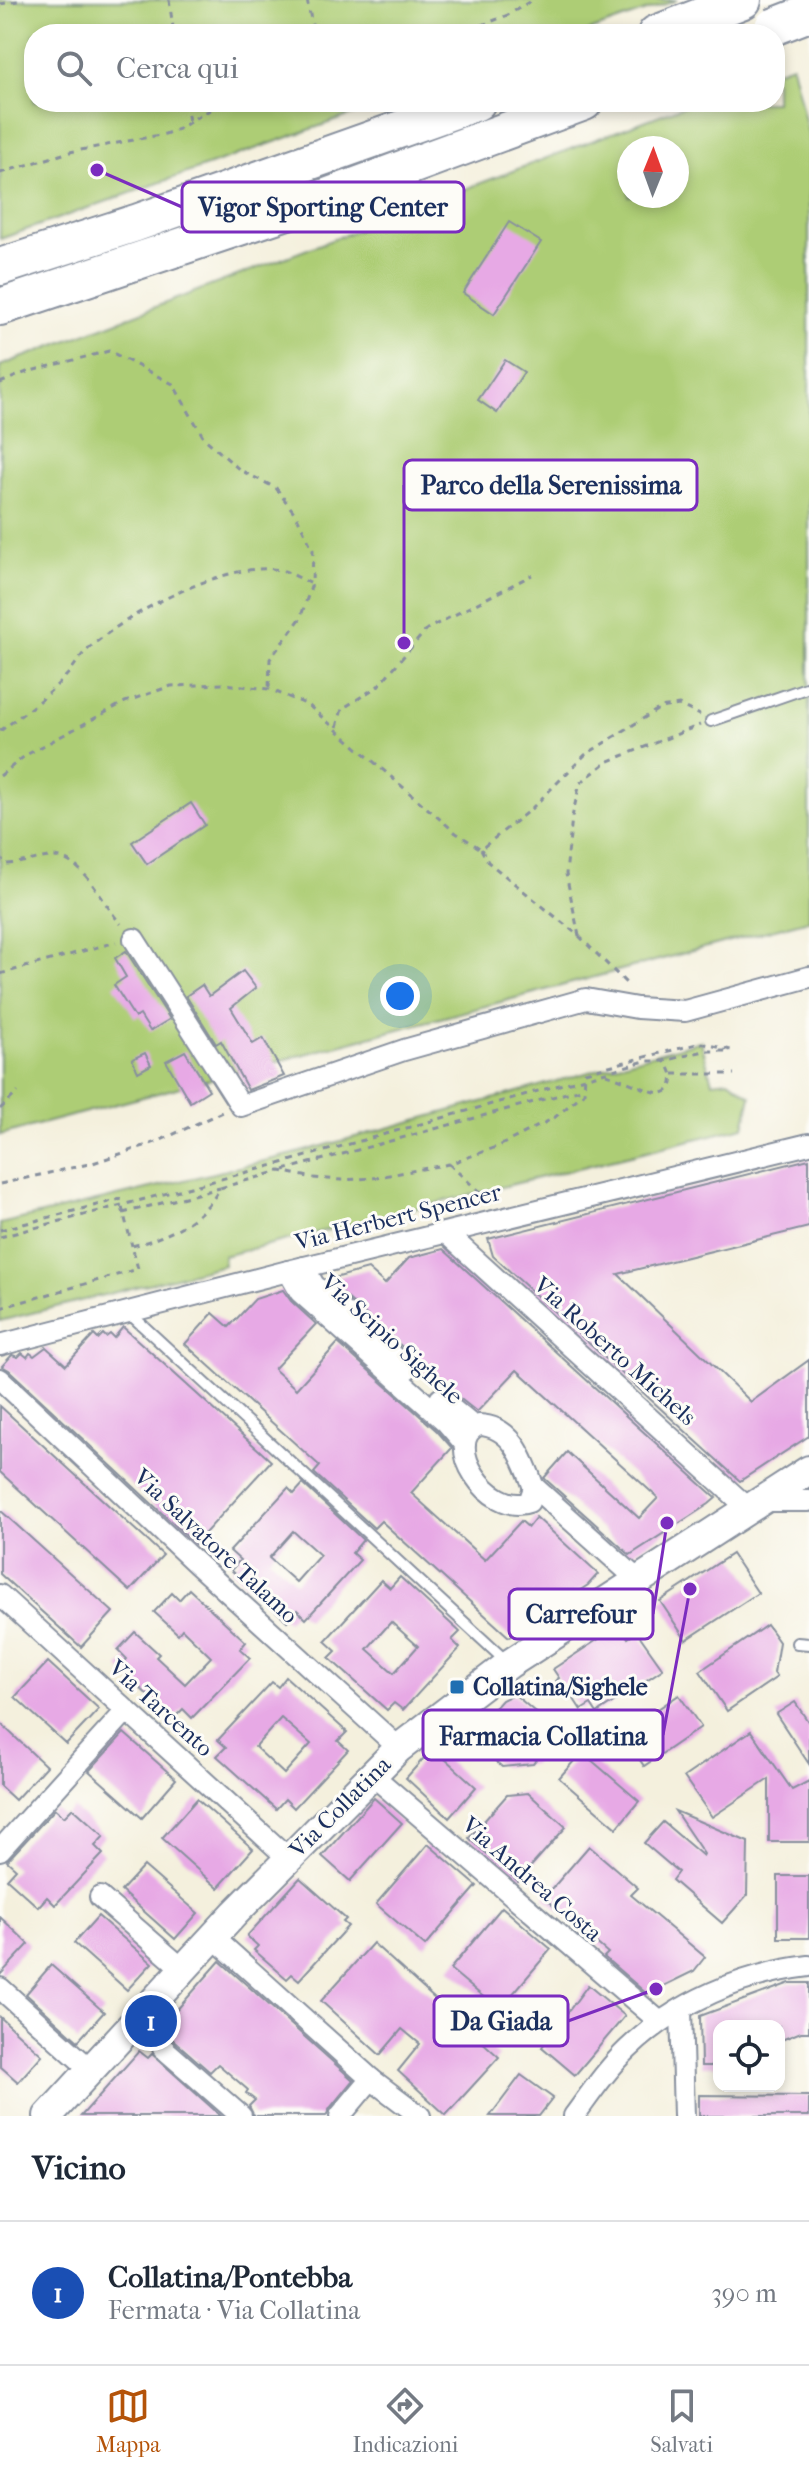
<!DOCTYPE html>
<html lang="it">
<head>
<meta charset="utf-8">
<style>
  :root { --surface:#fff; --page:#f6f6f7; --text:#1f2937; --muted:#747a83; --line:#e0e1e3; --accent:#b45309 }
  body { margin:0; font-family:"IM FELL French Canon",serif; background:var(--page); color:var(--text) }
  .controls { position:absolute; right:24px; bottom:24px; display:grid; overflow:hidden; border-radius:16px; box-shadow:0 4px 12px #0003 }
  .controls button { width:72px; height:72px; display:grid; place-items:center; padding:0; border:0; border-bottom:2px solid var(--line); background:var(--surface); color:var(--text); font:40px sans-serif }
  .compass { position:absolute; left:617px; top:136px; width:72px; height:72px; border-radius:50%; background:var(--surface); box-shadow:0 4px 12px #0003; rotate:1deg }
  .you { position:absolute; left:400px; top:996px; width:28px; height:28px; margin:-20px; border:6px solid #fff; border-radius:50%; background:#1a73e8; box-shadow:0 0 0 12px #1a73e833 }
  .badge { display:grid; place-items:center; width:52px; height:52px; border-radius:50%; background:var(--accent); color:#fff; font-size:26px; font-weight:700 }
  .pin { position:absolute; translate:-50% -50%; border:4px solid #fff; box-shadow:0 2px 8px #0006 }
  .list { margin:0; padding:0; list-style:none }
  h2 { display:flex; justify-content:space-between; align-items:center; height:104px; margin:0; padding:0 32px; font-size:34px }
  h2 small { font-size:26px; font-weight:400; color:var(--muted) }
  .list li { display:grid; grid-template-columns:52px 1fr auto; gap:24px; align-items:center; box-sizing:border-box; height:144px; padding:0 32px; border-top:2px solid var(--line) }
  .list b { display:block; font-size:30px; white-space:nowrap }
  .list p { margin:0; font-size:26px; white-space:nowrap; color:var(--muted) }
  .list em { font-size:26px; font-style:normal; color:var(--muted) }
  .icon { flex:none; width:44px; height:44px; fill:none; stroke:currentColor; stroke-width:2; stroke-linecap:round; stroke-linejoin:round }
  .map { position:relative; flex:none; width:809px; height:2116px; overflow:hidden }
  .search { position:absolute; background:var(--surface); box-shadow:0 4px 12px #0003; left:24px; right:24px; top:24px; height:88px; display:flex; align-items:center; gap:20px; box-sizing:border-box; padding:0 28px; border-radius:32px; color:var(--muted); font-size:30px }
  .sheet { height:248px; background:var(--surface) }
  nav { display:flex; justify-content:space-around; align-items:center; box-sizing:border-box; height:112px; border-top:2px solid var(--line); background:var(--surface); font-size:22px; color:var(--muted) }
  nav a { display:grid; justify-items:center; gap:4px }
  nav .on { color:var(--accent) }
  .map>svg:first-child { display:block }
</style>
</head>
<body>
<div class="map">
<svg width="809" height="2116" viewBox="0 0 809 2116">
  <rect width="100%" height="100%" fill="#fdfcf7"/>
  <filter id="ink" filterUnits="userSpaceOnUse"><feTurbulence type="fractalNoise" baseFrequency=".0125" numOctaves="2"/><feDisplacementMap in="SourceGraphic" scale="16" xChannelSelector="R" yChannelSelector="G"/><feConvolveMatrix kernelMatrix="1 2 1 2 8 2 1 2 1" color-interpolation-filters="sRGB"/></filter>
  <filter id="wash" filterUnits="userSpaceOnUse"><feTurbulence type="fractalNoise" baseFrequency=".006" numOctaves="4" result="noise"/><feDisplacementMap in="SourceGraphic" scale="32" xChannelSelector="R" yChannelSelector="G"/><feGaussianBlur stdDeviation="1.8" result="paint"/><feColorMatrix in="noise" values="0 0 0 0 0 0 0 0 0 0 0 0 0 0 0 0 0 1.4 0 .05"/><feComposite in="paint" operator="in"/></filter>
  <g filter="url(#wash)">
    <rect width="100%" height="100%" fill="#f4f0dd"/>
    <!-- green -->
    <g fill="#adcd75" stroke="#647e6a" stroke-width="2" fill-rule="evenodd">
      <polygon points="0,0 677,0 581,34 34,34 34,102 388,102 0,239"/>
      <path d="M792,65L809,137V920L0,1135V366L694,102H775V71ZM629,148H677V196H629Z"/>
      <polygon points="701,1041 712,1082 729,1080 751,1096 744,1127 223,1256 224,1265 0,1321 0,1224 294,1154"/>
    </g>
    <g id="blocks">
      <!-- building -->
      <g fill="#e7a9e5" fill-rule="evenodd">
        <polygon points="509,222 541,242 494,314 463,293"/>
        <polygon points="505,360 524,372 497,413 478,400"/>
        <polygon points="191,803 205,825 147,864 132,842"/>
        <polygon points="126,951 170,1019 150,1031 140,1015 135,1018 114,985 126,977 115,958"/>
        <polygon points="243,971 256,988 231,1008 253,1044 263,1038 284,1076 248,1090 221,1041 216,1044 186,996 202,985 209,996"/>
        <polygon points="185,1051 209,1090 190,1102 166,1061"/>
        <polygon points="145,1053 151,1065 138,1072 132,1059"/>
        <polygon points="809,1159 809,1227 618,1274 751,1402 809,1360 809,1436 740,1481 493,1256 488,1239"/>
        <polygon points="443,1249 716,1498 709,1504 630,1555 544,1478 567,1452 639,1518 658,1498 517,1370 477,1412 448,1389 438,1386 420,1370 416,1359 327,1280 368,1269 385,1284 409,1258"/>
        <polygon points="283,1290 291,1301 316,1324 274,1369 296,1389 338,1343 437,1431 452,1448 411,1493 485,1560 521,1521 528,1527 536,1517 598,1574 588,1585 509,1637 381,1521 374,1528 314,1473 320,1466 185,1344 213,1313 229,1327 255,1299"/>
        <polygon points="123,1327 271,1461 195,1544 9,1370 2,1366 12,1355 18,1357 22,1353 27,1357 30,1353 34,1356 46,1347 66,1365 94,1335 98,1339 103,1334 106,1337 110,1334 114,1338"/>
        <polygon points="0,1406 163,1555 130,1591 0,1472"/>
        <path d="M303,1484L363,1540L352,1553L360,1560L306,1619L297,1610L287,1621L231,1570L240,1560L230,1551L288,1488L294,1494ZM293,1531L320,1555L296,1582L269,1558Z"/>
        <polygon points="0,1510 113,1612 81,1647 0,1574"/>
        <polygon points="732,1554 758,1593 686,1640 660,1601"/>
        <path d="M400,1577L460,1632L452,1640L460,1648L403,1710L394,1703L387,1710L329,1658L336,1651L325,1641L381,1580L390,1588ZM391,1622L418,1646L394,1673L367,1649Z"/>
        <polygon points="189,1589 246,1642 240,1649 250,1658 192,1718 183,1709 173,1719 119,1668 127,1659 118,1650 135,1632 159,1654 156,1657 185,1684 211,1657 182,1629 178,1634 154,1612 172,1593 179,1600"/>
        <polygon points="620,1625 628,1638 637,1632 663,1669 597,1713 591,1704 581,1710 570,1693 566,1697 556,1681 559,1678 553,1669"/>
        <polygon points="767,1625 779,1642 774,1673 777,1677 727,1711 700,1671"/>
        <polygon points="48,1662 99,1709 66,1744 15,1697"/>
        <path d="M286,1677L347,1732L338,1741L348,1750L294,1808L285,1799L276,1809L217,1756L226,1747L218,1740L272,1682L278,1687ZM281,1718L311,1744L284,1774L255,1747Z"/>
        <polygon points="514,1694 560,1733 533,1764 502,1767 469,1737 502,1700"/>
        <polygon points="679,1695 701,1727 644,1766 622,1733"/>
        <polygon points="795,1702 809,1723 809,1764 776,1714"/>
        <polygon points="0,1723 46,1766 15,1800 0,1786"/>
        <polygon points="751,1731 792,1790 809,1781 809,1842 769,1842 769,1779 712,1817 684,1777"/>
        <polygon points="124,1733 176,1779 142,1818 89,1771"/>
        <polygon points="433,1748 476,1787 449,1818 406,1778"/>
        <polygon points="582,1752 639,1801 617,1828 559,1778"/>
        <polygon points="528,1793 566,1827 518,1881 469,1838 507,1795"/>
        <polygon points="374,1798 402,1823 350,1881 322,1856"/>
        <polygon points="197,1799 253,1849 218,1888 162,1838"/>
        <polygon points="73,1808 104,1836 95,1846 103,1854 55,1905 47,1897 38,1907 7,1879 16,1869 7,1861 55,1809 64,1817"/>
        <polygon points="675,1811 748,1842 747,1895 722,1923 672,1880 678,1872 644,1843 663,1822 703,1856 704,1854"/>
        <polygon points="428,1844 477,1886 425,1946 376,1904"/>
        <polygon points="589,1846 638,1888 631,1895 705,1957 694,1971 647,1994 604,1957 608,1953 544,1898"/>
        <polygon points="144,1866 198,1913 175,1939 121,1891"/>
        <rect x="778" y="1876" width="31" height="62"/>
        <polygon points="300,1878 346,1919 343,1922 348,1926 299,1980 292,1974 287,1979 254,1950 258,1946 247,1936"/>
        <polygon points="502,1907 551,1949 499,2010 450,1969"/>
        <polygon points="98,1916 152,1963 127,1990 74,1943"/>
        <polygon points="0,1917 29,1944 0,1975"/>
        <polygon points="373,1943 499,2057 446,2115 398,2071 420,2044 402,2029 380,2055 321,2001"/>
        <polygon points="220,1961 353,2080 330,2108 326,2116 254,2116 249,2106 255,2100 246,2093 248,2090 218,2064 210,2072 170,2037 176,2029 167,2021"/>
        <polygon points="51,1965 104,2012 78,2041 26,1994"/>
        <polygon points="790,1983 809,1983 809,2032 801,2032 779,2041 779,2026 719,2026 719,2066 701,2066 700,2016"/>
        <polygon points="588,1985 625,2016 575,2075 542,2047"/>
        <polygon points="0,2017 42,2055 18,2082 0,2066"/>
        <polygon points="139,2051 148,2058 152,2054 221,2116 81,2116"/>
        <polygon points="521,2075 553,2098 539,2116 490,2116"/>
        <polygon points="699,2095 809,2096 809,2116 699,2116"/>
      </g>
    </g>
  </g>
  <g filter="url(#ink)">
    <use href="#blocks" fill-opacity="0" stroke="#88909e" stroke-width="2"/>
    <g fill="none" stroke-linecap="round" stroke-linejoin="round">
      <!-- lane casing -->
      <g stroke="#88909e" stroke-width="14">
        <g id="lane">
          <polyline points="711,721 809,687"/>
          <polyline points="129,1313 508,1663"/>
          <polyline points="797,1643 809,1644"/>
        </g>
      </g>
      <!-- street casing -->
      <g stroke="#88909e" stroke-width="24">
        <g id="street">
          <polyline points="134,939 241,1106 404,1050 586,999 637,1008 685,1011 809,977"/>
          <polyline points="446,1233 749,1509"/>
          <polyline points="304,1267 314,1285 407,1369"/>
          <polyline points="288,1271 300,1292 446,1422 465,1444"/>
          <polyline points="0,1345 288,1271 809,1144"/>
          <polyline points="0,1379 198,1565 399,1748"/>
          <polyline points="440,1399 474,1427"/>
          <path d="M479,1425C513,1426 524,1461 534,1488L529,1502C489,1517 440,1441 479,1425Z"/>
          <polyline points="533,1486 639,1581"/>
          <polyline points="760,1501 809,1501"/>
          <polyline points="0,1595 288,1858"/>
          <polyline points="371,1774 660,2022"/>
          <polyline points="0,1850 126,1711"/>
          <polyline points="100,1897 184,1970"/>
          <polyline points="213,1937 371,2079 420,2116"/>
          <polyline points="0,1988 90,2069"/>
          <polyline points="681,2009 684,2116"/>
          <polyline points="163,2048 241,2116"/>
          <polyline points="340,2116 371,2079"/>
          <path d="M574,2116C591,2093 607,2069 628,2049C677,2002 742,1974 809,1966"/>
        </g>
      </g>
      <!-- secondary casing -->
      <g stroke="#88909e" stroke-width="32">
        <polyline id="secondary" points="48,2116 235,1913 399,1748 509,1664 809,1470"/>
      </g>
      <!-- highway casing -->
      <g stroke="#88909e" stroke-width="40">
        <g id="highway">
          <polyline points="656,34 743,0"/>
          <polyline points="0,267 136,223 477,102"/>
          <polyline points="0,307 305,205 584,102"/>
        </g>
      </g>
      <!-- path -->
      <g stroke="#88909e" stroke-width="3" stroke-dasharray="6 6" stroke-linecap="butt">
        <polyline points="169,0 174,34"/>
        <polyline points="307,0 314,34"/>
        <polyline points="0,4 24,0"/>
        <polyline points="459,34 508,15 532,0"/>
        <polyline points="186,102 189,122"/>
        <polyline points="0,173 70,152 165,134 181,128 200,115 227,102"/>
        <polyline points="0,383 27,372 109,351 173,384 204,438 240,470 276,488 296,515 313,550 312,584 300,619 270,659 269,689"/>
        <polyline points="337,727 342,709 378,686 427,629 532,575"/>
        <path d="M0,731C23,714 46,697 66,676C73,669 78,659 85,652C123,615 230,557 284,571C293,574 303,580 312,584"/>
        <polyline points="0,776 26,755 125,702 171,686 224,684 269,689 308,705 456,833 481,849 531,809 585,755 660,708 679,705 700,715"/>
        <polyline points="481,849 488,862 579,936 629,986"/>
        <path d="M0,856L4,864C20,864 33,859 49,857C83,854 102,904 121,924"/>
        <polyline points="579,936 566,874 572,817 580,783 607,762 700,725"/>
        <polyline points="0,974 116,942"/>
        <path d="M606,1074C618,1077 656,1095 662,1093C678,1089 673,1069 664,1061"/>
        <polyline points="673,1074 734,1074"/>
        <polyline points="0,1109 18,1092"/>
        <polyline points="449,1164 484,1196 486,1205"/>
        <polyline points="284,1170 585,1088"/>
        <polyline points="0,1184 93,1163 159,1141 222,1112"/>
        <polyline points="123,1213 220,1188"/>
        <polyline points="0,1230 120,1199 132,1246"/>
        <polyline points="0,1237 282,1163 645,1061 664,1061 704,1051 727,1051"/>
        <path d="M0,1308L138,1269L132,1246C167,1237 202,1221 220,1188L280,1171L313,1178L342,1180L373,1178L449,1164L499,1146L554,1118L584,1093L585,1072L701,1043L735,1051"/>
      </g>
      <!-- lane -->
      <use href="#lane" stroke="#fff" stroke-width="10"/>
      <!-- street -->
      <use href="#street" stroke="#fff" stroke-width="20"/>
      <!-- secondary -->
      <use href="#secondary" stroke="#fff" stroke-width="28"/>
      <!-- highway -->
      <use href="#highway" stroke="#fff" stroke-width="36"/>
      <!-- highway-bridge casing -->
      <g stroke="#88909e" stroke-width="40" stroke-linecap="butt">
        <polyline id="highway-bridge" points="773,27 809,13"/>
      </g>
      <!-- highway-bridge -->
      <use href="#highway-bridge" stroke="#fff" stroke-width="36"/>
    </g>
  </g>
  <!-- markers -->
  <rect fill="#1f6fb2" stroke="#fdfcf7" stroke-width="3" x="449" y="1679" width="16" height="16" rx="4"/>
  <g text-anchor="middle" stroke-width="6" stroke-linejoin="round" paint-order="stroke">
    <!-- street labels -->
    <g font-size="24" fill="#1b2f5e" stroke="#fdfcf7">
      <text transform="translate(398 1217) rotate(-14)" y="8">Via Herbert Spencer</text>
      <text transform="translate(392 1339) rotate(42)" y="8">Via Scipio Sighele</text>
      <text transform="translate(615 1351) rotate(42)" y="8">Via Roberto Michels</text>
      <text transform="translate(216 1546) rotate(43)" y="8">Via Salvatore Talamo</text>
      <text transform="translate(161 1708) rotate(42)" y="8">Via Tarcento</text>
      <text transform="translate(340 1807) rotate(-45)" y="8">Via Collatina</text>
      <text transform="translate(532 1879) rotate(41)" y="8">Via Andrea Costa</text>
    </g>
    <!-- poi labels -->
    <g font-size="24" font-weight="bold" fill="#1b2f5e" stroke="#fdfcf7" text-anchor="start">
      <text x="473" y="1695">Collatina/Sighele</text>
    </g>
  </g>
  <!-- callouts -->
  <path fill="none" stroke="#7b2cbf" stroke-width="3" d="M97 170L182 207M404 643L404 485M667 1523L653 1614M690 1589L663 1735M656 1989L568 2021"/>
  <g fill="#7b2cbf" stroke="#fdfcf7" stroke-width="3">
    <circle cx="97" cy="170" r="8"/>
    <circle cx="404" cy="643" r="8"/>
    <circle cx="667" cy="1523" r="8"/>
    <circle cx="690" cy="1589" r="8"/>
    <circle cx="656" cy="1989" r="8"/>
  </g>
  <g fill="#fdfcf7" stroke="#7b2cbf" stroke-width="3">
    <rect x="182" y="182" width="282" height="50" rx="8"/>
    <rect x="404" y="460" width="293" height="50" rx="8"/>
    <rect x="509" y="1589" width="144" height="50" rx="8"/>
    <rect x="423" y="1710" width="240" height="50" rx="8"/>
    <rect x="434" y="1996" width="134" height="50" rx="8"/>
  </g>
  <g font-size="26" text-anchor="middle" font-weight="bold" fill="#1b2f5e">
    <text x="323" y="216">Vigor Sporting Center</text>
    <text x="551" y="494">Parco della Serenissima</text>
    <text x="581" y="1623">Carrefour</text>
    <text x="543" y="1745">Farmacia Collatina</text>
    <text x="501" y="2030">Da Giada</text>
  </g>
</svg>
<div class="controls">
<button><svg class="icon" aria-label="locate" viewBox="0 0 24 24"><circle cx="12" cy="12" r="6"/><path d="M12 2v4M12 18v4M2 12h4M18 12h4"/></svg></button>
</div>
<svg class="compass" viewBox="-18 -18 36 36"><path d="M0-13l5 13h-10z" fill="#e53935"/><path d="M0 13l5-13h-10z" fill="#747a83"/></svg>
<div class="you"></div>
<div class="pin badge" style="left:151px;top:2021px;background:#1a4fb4">1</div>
<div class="search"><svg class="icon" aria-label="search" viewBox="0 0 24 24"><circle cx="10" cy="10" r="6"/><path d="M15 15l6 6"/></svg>Cerca qui</div>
</div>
<section class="sheet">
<h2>Vicino<small></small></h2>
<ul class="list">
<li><span class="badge" style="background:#1a4fb4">1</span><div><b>Collatina/Pontebba</b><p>Fermata · Via Collatina</p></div><em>390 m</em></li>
</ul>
</section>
<nav>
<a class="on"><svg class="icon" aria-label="map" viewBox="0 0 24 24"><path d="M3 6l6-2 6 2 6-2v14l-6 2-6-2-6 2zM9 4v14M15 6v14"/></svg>Mappa</a>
<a><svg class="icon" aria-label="directions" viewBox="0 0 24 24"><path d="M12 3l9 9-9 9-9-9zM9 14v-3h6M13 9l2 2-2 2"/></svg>Indicazioni</a>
<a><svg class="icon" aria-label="saved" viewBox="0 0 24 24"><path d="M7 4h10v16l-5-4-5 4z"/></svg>Salvati</a>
</nav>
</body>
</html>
